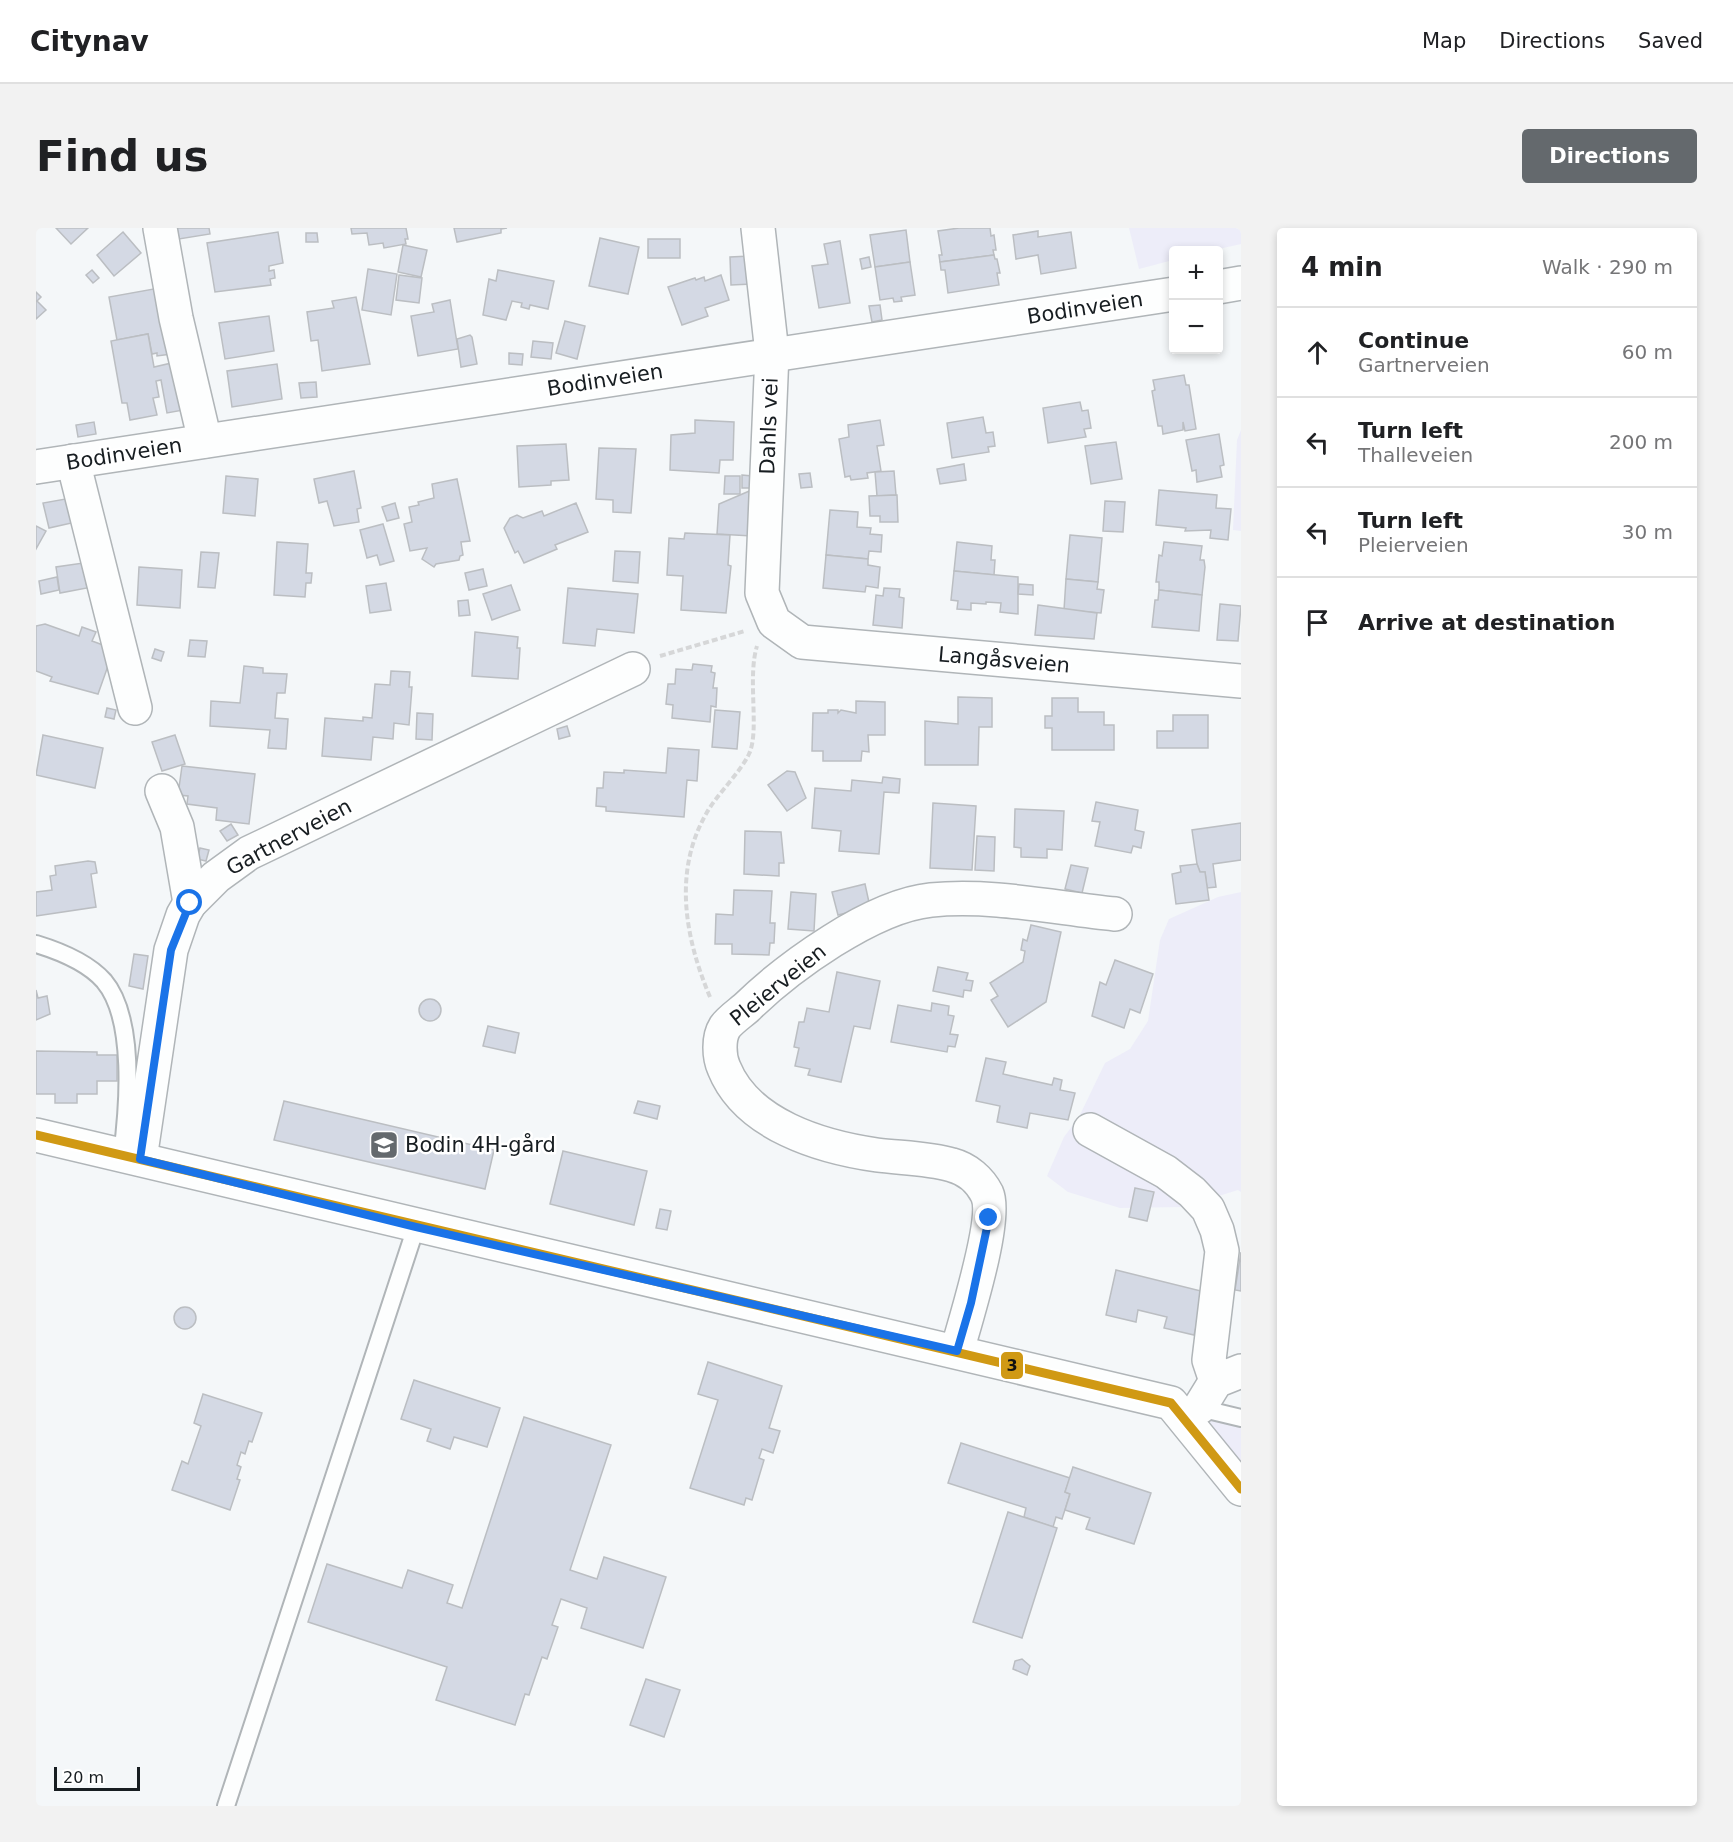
<!DOCTYPE html>
<html lang="en">
<head>
<meta charset="utf-8">
<style>
  :root { --surface:#fff; --page:#f2f2f2; --text:#202124; --muted:#757577; --line:#e0e0e0; --accent:#64696d }
  body { margin:0; font-family:"DejaVu Sans",sans-serif; background:var(--page); color:var(--text) }
  .controls { position:absolute; right:18px; top:18px; display:grid; overflow:hidden; border-radius:6px; box-shadow:0 3px 9px #0003 }
  .controls button { width:54px; height:54px; display:grid; place-items:center; padding:0; border:0; border-bottom:2px solid var(--line); background:var(--surface); color:var(--text); font:30px sans-serif }
  .scale { position:absolute; left:18px; bottom:15px; width:86px; box-sizing:border-box; padding-left:6px; border:3px solid #171d21; border-top:0; font-size:16px; line-height:21px; white-space:nowrap; color:#171d21; -webkit-text-stroke:4px #fff; paint-order:stroke }
  .stop { position:absolute; width:18px; height:18px; margin:-14px; border:4px solid #1a73e8; border-radius:50%; background:#fff }
  .stop.end { background:#1a73e8; border-color:#fff; box-shadow:0 2px 6px #0008 }
  .list { margin:0; padding:0; list-style:none }
  h2 { display:flex; justify-content:space-between; align-items:center; height:78px; margin:0; padding:0 24px; font-size:26px }
  h2 small { font-size:20px; font-weight:400; color:var(--muted) }
  .list li { display:grid; grid-template-columns:39px 1fr auto; gap:18px; align-items:center; box-sizing:border-box; height:90px; padding:0 24px; border-top:2px solid var(--line) }
  .list b { display:block; font-size:22px; white-space:nowrap }
  .list p { margin:0; font-size:20px; white-space:nowrap; color:var(--muted) }
  .list em { font-size:20px; font-style:normal; color:var(--muted) }
  .icon { flex:none; width:33px; height:33px; fill:none; stroke:currentColor; stroke-width:2; stroke-linecap:round; stroke-linejoin:round }
  .map { position:relative; flex:none; width:1205px; height:1578px; overflow:hidden; border-radius:6px }
  header { display:flex; align-items:center; gap:36px; box-sizing:border-box; height:84px; padding:0 30px; background:var(--surface); border-bottom:2px solid var(--line) }
  header strong { font-size:28px }
  nav { display:flex; gap:33px; margin-inline-start:auto; font-size:21px }
  .intro { display:flex; align-items:center; justify-content:space-between; box-sizing:border-box; height:144px; padding:0 36px }
  h1 { margin:0; font-size:42px }
  .button { padding:15px 27px; border-radius:6px; background:var(--accent); color:#fff; font-size:21px; font-weight:700 }
  main { display:flex; gap:36px; padding:0 36px }
  aside { flex:1; background:var(--surface); border-radius:6px; box-shadow:0 3px 9px #0003 }
  .map>svg:first-child { display:block }
</style>
</head>
<body>
<header>
<strong>Citynav</strong>
<nav><a>Map</a><a>Directions</a><a>Saved</a></nav>
</header>
<div class="intro"><h1>Find us</h1><a class="button">Directions</a></div>
<main>
<div class="map">
<svg width="1205" height="1578" viewBox="0 0 1205 1578">
  <rect width="100%" height="100%" fill="#f4f7f9"/>
  <!-- green -->
  <g fill="#ededf9">
    <polygon points="1093,0 1205,0 1205,16 1178,22 1138,22 1137,32 1103,41"/>
    <polygon points="1205,202 1205,303 1197,302 1201,212"/>
    <polygon points="1205,664 1205,964 1202,962 1147,979 1084,980 1032,964 1011,948 1028,909 1043,889 1069,835 1094,821 1112,793 1124,712 1133,691 1182,669"/>
    <polygon points="1164,1179 1205,1190 1205,1261"/>
  </g>
  <!-- building -->
  <g fill="#d4d9e4" stroke="#bbbec2" stroke-width="1.5">
    <polygon points="20,0 52,0 35,16"/>
    <polygon points="141,0 173,0 174,6 143,11"/>
    <polygon points="315,0 370,0 372,11 369,11 370,16 348,20 347,15 333,17 331,5 316,6"/>
    <polygon points="418,0 471,0 465,1 465,5 421,14"/>
    <polygon points="923,0 954,0 955,8 958,7 960,22 957,22 958,27 904,34 903,27 906,27 902,3"/>
    <polygon points="870,2 874,34 839,39 834,7"/>
    <polygon points="1002,3 1002,9 1035,4 1040,40 1005,46 1002,27 980,31 977,7"/>
    <polygon points="87,4 105,25 78,48 61,27"/>
    <polygon points="242,4 247,35 233,38 233,43 238,42 239,50 234,51 235,57 179,64 171,15"/>
    <polygon points="270,5 281,5 282,14 270,14"/>
    <polygon points="564,10 603,19 592,66 553,58"/>
    <rect x="612" y="11" width="32" height="19"/>
    <polygon points="804,13 814,75 783,80 776,38 792,36 788,16"/>
    <polygon points="367,17 391,22 385,49 362,44"/>
    <polygon points="958,27 959,31 961,31 964,45 961,45 963,57 912,65 909,42 905,42 904,34"/>
    <polygon points="714,28 716,56 695,57 694,29"/>
    <polygon points="833,29 835,39 826,41 824,31"/>
    <polygon points="874,34 879,67 865,69 866,73 858,74 857,70 844,72 839,39"/>
    <polygon points="332,41 361,46 355,87 326,82"/>
    <polygon points="56,42 63,50 57,55 50,47"/>
    <polygon points="462,42 518,53 512,81 494,77 493,81 485,79 486,75 476,73 470,92 447,87 453,51 460,53"/>
    <polygon points="363,47 386,50 383,75 360,72"/>
    <polygon points="685,47 693,72 669,80 672,88 646,97 632,59 659,50 660,52 668,49 669,53"/>
    <polygon points="123,60 135,126 121,128 121,125 116,126 112,106 81,112 73,69"/>
    <polygon points="0,64 5,69 1,73 10,82 0,91"/>
    <polygon points="320,69 334,136 286,143 282,112 275,113 271,84 298,80 296,73"/>
    <polygon points="414,72 422,121 382,128 375,88 398,84 396,76"/>
    <polygon points="844,77 846,92 836,94 833,78"/>
    <polygon points="233,88 238,123 189,131 183,95"/>
    <polygon points="529,93 549,98 541,131 520,125"/>
    <polygon points="112,106 118,139 144,133 153,181 131,185 125,152 120,153 123,169 117,170 121,187 94,192 91,175 86,175 75,113"/>
    <polygon points="434,107 436,109 441,136 425,139 421,111"/>
    <polygon points="497,113 517,115 515,131 495,129"/>
    <polygon points="473,125 487,126 486,137 473,136"/>
    <polygon points="241,136 246,171 196,179 191,143"/>
    <polygon points="1148,147 1150,157 1153,157 1160,201 1149,203 1147,194 1147,202 1127,206 1126,198 1122,198 1116,163 1119,162 1117,152"/>
    <polygon points="280,154 281,169 265,170 263,155"/>
    <polygon points="1044,174 1046,183 1052,182 1055,200 1048,201 1050,209 1012,215 1007,180"/>
    <polygon points="947,189 950,205 957,204 959,218 952,219 953,224 916,230 911,195"/>
    <polygon points="659,192 698,194 697,232 684,232 683,245 634,242 635,207 659,205"/>
    <polygon points="844,192 848,217 841,218 845,243 831,245 832,250 815,252 814,248 809,249 803,211 813,209 812,197"/>
    <polygon points="58,194 60,206 42,209 40,197"/>
    <polygon points="1183,206 1188,237 1184,238 1186,249 1161,254 1160,242 1156,243 1150,212"/>
    <polygon points="1080,214 1086,251 1055,256 1049,218"/>
    <polygon points="530,216 533,252 515,253 515,257 483,259 481,218"/>
    <polygon points="563,220 600,221 595,285 577,284 577,272 560,271"/>
    <polygon points="928,236 930,252 904,256 901,241"/>
    <polygon points="318,243 325,280 321,281 323,294 298,298 291,273 283,275 278,251"/>
    <polygon points="858,243 860,267 841,268 839,244"/>
    <polygon points="774,245 776,259 765,260 763,246"/>
    <polygon points="706,247 716,248 716,260 706,260"/>
    <polygon points="190,248 222,251 219,288 187,285"/>
    <polygon points="689,248 704,248 704,266 688,266"/>
    <polygon points="421,251 434,313 425,314 427,327 424,328 423,332 400,336 398,339 386,331 391,320 374,323 368,296 376,294 373,279 383,277 382,274 398,270 396,256"/>
    <polygon points="718,261 716,308 681,306 683,276"/>
    <polygon points="1123,262 1181,267 1180,280 1195,281 1192,312 1174,310 1175,302 1149,303 1150,300 1120,297"/>
    <polygon points="861,267 862,294 844,294 844,288 834,288 833,268"/>
    <polygon points="35,270 40,294 13,300 7,275"/>
    <polygon points="1069,273 1089,274 1087,304 1067,303"/>
    <polygon points="359,275 363,290 351,293 346,279"/>
    <polygon points="540,275 552,304 519,317 521,321 488,335 482,323 479,325 468,300 474,290 481,287 487,290 506,283 508,288"/>
    <polygon points="794,282 822,284 821,299 835,300 834,306 846,307 845,324 833,323 832,331 790,327"/>
    <polygon points="347,296 358,333 344,337 341,327 331,330 324,302"/>
    <polygon points="0,298 10,303 0,321"/>
    <polygon points="649,305 694,307 692,337 695,338 690,385 645,382 647,348 631,347 633,310 648,311"/>
    <polygon points="1034,307 1066,310 1062,354 1030,351"/>
    <polygon points="241,314 272,316 270,345 276,345 275,355 270,355 269,369 238,367"/>
    <polygon points="921,314 956,318 955,332 959,332 958,347 918,343"/>
    <polygon points="1128,314 1166,318 1164,332 1168,332 1169,339 1166,367 1123,362 1123,354 1120,354 1123,327 1126,328"/>
    <polygon points="579,323 604,324 602,355 577,353"/>
    <polygon points="165,324 183,325 179,360 162,359"/>
    <polygon points="790,327 832,331 832,337 844,339 842,360 830,358 829,364 787,360"/>
    <polygon points="47,335 51,360 24,365 20,339"/>
    <polygon points="103,339 146,342 144,380 101,377"/>
    <polygon points="447,341 451,358 433,362 429,345"/>
    <polygon points="918,343 982,349 982,386 964,384 965,375 950,374 950,376 935,375 935,382 921,381 922,373 915,372"/>
    <polygon points="21,349 23,362 5,366 3,353"/>
    <polygon points="1030,351 1062,354 1061,361 1068,362 1065,385 1028,382"/>
    <polygon points="350,355 355,382 334,385 330,358"/>
    <polygon points="983,356 997,357 997,367 982,366"/>
    <polygon points="475,357 484,382 456,392 447,366"/>
    <polygon points="532,360 602,366 598,405 561,401 559,418 527,415"/>
    <polygon points="848,360 864,361 863,369 868,370 866,400 837,397 840,367 847,368"/>
    <polygon points="1123,362 1166,367 1163,403 1116,399 1119,372 1122,372"/>
    <polygon points="432,372 434,387 423,388 422,373"/>
    <polygon points="1184,376 1205,378 1202,413 1181,412"/>
    <polygon points="1002,377 1061,385 1058,411 999,407"/>
    <polygon points="9,396 43,408 46,399 60,404 56,413 78,421 62,466 14,453 16,449 0,443 0,398"/>
    <polygon points="439,404 482,409 481,420 484,420 482,451 436,448"/>
    <polygon points="154,412 171,413 169,429 152,428"/>
    <polygon points="119,421 128,424 125,433 116,430"/>
    <polygon points="657,436 676,438 675,444 679,445 677,460 681,460 680,479 675,478 674,494 636,490 637,477 630,476 632,456 639,456 640,441 656,442"/>
    <polygon points="208,438 227,440 227,445 251,446 249,465 241,465 239,490 252,491 250,521 232,520 234,502 174,498 175,473 204,475"/>
    <polygon points="355,443 374,444 373,459 376,459 373,497 358,495 357,511 337,509 335,532 286,528 289,490 327,493 327,489 336,490 339,456 354,457"/>
    <polygon points="922,469 956,470 956,499 943,499 942,537 889,537 889,493 922,496"/>
    <polygon points="1016,470 1042,470 1042,484 1068,484 1068,497 1078,497 1078,522 1016,522 1016,500 1009,500 1009,488 1016,488"/>
    <polygon points="820,473 849,474 849,507 832,507 833,524 826,523 825,533 787,533 787,523 776,523 777,485 792,485 792,482 802,482 802,485 805,482 820,485"/>
    <polygon points="71,480 80,482 78,491 69,489"/>
    <polygon points="679,482 704,484 701,521 676,519"/>
    <polygon points="381,485 397,486 396,512 380,511"/>
    <polygon points="1137,487 1172,487 1172,520 1121,520 1121,503 1137,503"/>
    <polygon points="531,498 534,508 523,511 521,501"/>
    <polygon points="7,507 67,520 59,560 0,547"/>
    <polygon points="139,507 149,536 126,543 116,514"/>
    <polygon points="632,520 663,522 661,553 651,552 648,589 570,583 570,579 560,578 561,560 567,560 568,544 588,545 588,542 630,545"/>
    <polygon points="146,538 219,546 213,596 180,592 181,580 151,576 152,568 142,567"/>
    <polygon points="751,543 759,544 770,570 751,583 732,557"/>
    <polygon points="847,549 864,551 863,565 848,564 843,626 803,623 805,603 776,600 779,560 815,563 816,552 846,555"/>
    <polygon points="1060,574 1102,582 1099,602 1108,604 1105,620 1097,618 1095,625 1059,618 1064,594 1056,593"/>
    <polygon points="897,575 940,578 936,642 894,640"/>
    <polygon points="979,581 1028,583 1026,622 1011,621 1011,630 985,629 985,620 978,619"/>
    <polygon points="1205,595 1205,632 1177,636 1180,659 1171,660 1169,644 1164,644 1161,636 1156,602"/>
    <polygon points="195,596 202,607 191,613 184,603"/>
    <polygon points="709,603 745,604 748,635 743,635 743,648 708,646"/>
    <polygon points="941,608 959,609 958,643 939,642"/>
    <polygon points="164,620 173,622 170,633 161,631"/>
    <polygon points="52,633 59,634 61,645 55,646 60,679 0,688 0,664 16,662 14,648 20,647 19,638"/>
    <polygon points="1161,636 1164,644 1169,644 1173,672 1140,676 1136,646 1145,644 1144,638"/>
    <polygon points="1035,637 1052,640 1046,665 1029,661"/>
    <polygon points="829,656 834,679 802,687 796,664"/>
    <polygon points="698,662 736,663 734,695 739,695 738,715 734,715 733,727 696,726 696,716 679,716 680,686 697,687"/>
    <polygon points="755,664 780,666 778,703 752,701"/>
    <polygon points="995,697 1025,704 1010,774 972,799 955,772 962,768 954,755 987,734 989,723 985,722 987,711 991,713"/>
    <polygon points="98,726 112,728 107,761 93,758"/>
    <polygon points="1079,732 1117,746 1104,785 1094,781 1088,800 1056,788 1064,754 1070,757"/>
    <polygon points="902,739 932,745 930,752 937,753 935,763 928,762 927,769 897,763"/>
    <polygon points="801,744 844,753 834,801 818,798 805,854 772,847 774,841 759,838 763,820 758,819 763,794 768,794 771,780 793,784"/>
    <polygon points="0,762 2,770 11,768 14,786 0,792"/>
    <circle cx="394" cy="782" r="11"/>
    <polygon points="896,775 913,778 912,787 918,788 914,806 922,807 919,819 912,818 911,824 855,814 862,777 895,783"/>
    <polygon points="452,798 483,805 479,825 447,818"/>
    <polygon points="0,823 61,824 61,827 81,827 81,853 61,853 61,866 41,866 41,875 19,875 19,866 0,866"/>
    <polygon points="950,830 970,834 967,846 1016,857 1018,850 1026,852 1024,862 1039,865 1032,892 994,885 991,900 961,894 964,878 940,873"/>
    <polygon points="248,873 458,922 449,961 238,912"/>
    <polygon points="602,873 624,878 621,891 598,885"/>
    <polygon points="527,923 611,943 598,997 514,976"/>
    <polygon points="1099,960 1118,964 1111,993 1093,989"/>
    <polygon points="624,981 635,983 631,1002 620,1000"/>
    <polygon points="1205,1024 1205,1063 1199,1062"/>
    <polygon points="1080,1042 1169,1064 1158,1107 1128,1100 1131,1089 1102,1082 1100,1094 1070,1087"/>
    <circle cx="149" cy="1090" r="11"/>
    <polygon points="672,1134 746,1158 733,1200 744,1203 737,1225 726,1221 723,1230 728,1232 716,1272 710,1270 708,1277 654,1260 682,1172 662,1166"/>
    <polygon points="378,1152 464,1180 451,1219 418,1209 414,1221 391,1213 395,1201 365,1191"/>
    <polygon points="167,1166 226,1185 216,1214 213,1213 209,1226 205,1224 201,1237 205,1239 201,1251 204,1252 194,1282 136,1262 146,1233 152,1236 165,1198 158,1195"/>
    <polygon points="488,1189 575,1217 534,1342 561,1351 568,1329 630,1349 607,1420 545,1400 551,1380 525,1371 516,1397 522,1399 511,1431 506,1429 493,1467 489,1466 479,1497 400,1472 411,1439 272,1394 291,1336 366,1360 372,1342 417,1357 411,1375 426,1380"/>
    <polygon points="925,1215 1034,1250 1029,1264 1034,1266 1026,1291 1020,1289 1017,1299 988,1289 990,1280 912,1255"/>
    <polygon points="1037,1239 1115,1265 1098,1316 1050,1301 1054,1290 1029,1282 1034,1266 1029,1264"/>
    <polygon points="972,1284 1021,1300 986,1410 937,1394"/>
    <polygon points="986,1431 994,1438 991,1447 977,1441 979,1433"/>
    <polygon points="610,1451 644,1462 628,1509 594,1497"/>
  </g>
  <g fill="none" stroke-linecap="round" stroke-linejoin="round">
    <!-- lane casing -->
    <g stroke="#b0b5b8" stroke-width="20">
      <g id="lane">
        <path d="M0,716C23,723 52,735 68,753C100,791 92,881 86,927"/>
        <polyline points="1159,1179 1205,1190"/>
        <polyline points="190,1578 380,999"/>
      </g>
    </g>
    <!-- street casing -->
    <g stroke="#b0b5b8" stroke-width="36">
      <g id="street">
        <polyline points="124,0 140,90 169,213"/>
        <polyline points="722,0 736,125 726,365 738,394 766,414 1205,453"/>
        <polyline points="1182,59 1205,55"/>
        <polyline points="37,233 99,480"/>
        <polyline points="0,239 1138,66"/>
        <polyline points="126,563 141,599 154,675"/>
        <polyline points="1054,902 1130,944 1156,964 1172,981 1181,1002 1186,1023 1173,1132 1180,1153"/>
        <polyline points="0,907 1135,1175 1205,1261"/>
        <polyline points="104,931 135,722 147,687 154,675 180,649 213,625 597,441"/>
        <path d="M921,1123C929,1094 962,990 951,966C944,952 931,941 916,937C893,930 865,930 841,927C785,919 711,897 688,840C683,829 682,810 689,799C694,792 703,786 710,780C752,739 836,678 895,672C956,666 1019,680 1079,686"/>
        <polyline points="1164,1179 1180,1153 1205,1143"/>
      </g>
    </g>
    <!-- path -->
    <g stroke="#d6d7d8" stroke-width="4" stroke-dasharray="6 3" stroke-linecap="butt">
      <polyline points="624,428 709,403"/>
      <path d="M674,769C649,710 637,644 670,586C681,566 704,545 713,526C724,503 711,450 721,418"/>
    </g>
    <!-- lane -->
    <use href="#lane" stroke="#fdfefe" stroke-width="16"/>
    <!-- street -->
    <use href="#street" stroke="#fdfefe" stroke-width="33"/>
    <!-- bus-1 casing -->
    <g stroke="#fff" stroke-width="14">
      <polyline id="bus-1" points="0,907 1135,1175 1205,1261"/>
    </g>
    <!-- bus-1 -->
    <use href="#bus-1" stroke="#d09914" stroke-width="9"/>
  </g>
  <g fill="none" stroke-linecap="round" stroke-linejoin="round">
    <!-- route -->
    <polyline stroke="#1a73e8" stroke-width="8" points="154,675 135,722 104,931 380,999 921,1123 935,1075 953,990"/>
  </g>
  <!-- icons -->
  <defs>
    <g id="school-square" transform="scale(1.5)"><rect x="-9" y="-9" width="18" height="18" rx="4" fill="#64696d" stroke="#fff"/><path d="M0-5L7-2L0 1L-7-2ZM-4 1L0 2.5L4 1V4Q0 6-4 4Z" fill="#fff"/></g>
  </defs>
  <g fill-rule="evenodd">
    <use href="#school-square" x="348" y="917"/>
  </g>
  <g text-anchor="middle" stroke-width="5" stroke-linejoin="round" paint-order="stroke">
    <!-- street labels -->
    <g font-size="21" fill="#171d21" stroke="#fff">
      <text transform="translate(1049 80) rotate(-9)" y="7">Bodinveien</text>
      <text transform="translate(569 152) rotate(-9)" y="7">Bodinveien</text>
      <text transform="translate(733 198) rotate(-88)" y="7">Dahls vei</text>
      <text transform="translate(88 226) rotate(-9)" y="7">Bodinveien</text>
      <text transform="translate(968 432) rotate(5)" y="7">Langåsveien</text>
      <text transform="translate(253 609) rotate(-28)" y="7">Gartnerveien</text>
      <text transform="translate(742 757) rotate(-39)" y="7">Pleierveien</text>
    </g>
    <!-- poi labels -->
    <g font-size="21" fill="#171d21" stroke="#fff" text-anchor="start">
      <text x="369" y="924">Bodin 4H-gård</text>
    </g>
  </g>
  <rect stroke="#fff" stroke-width="2" x="964" y="1123" width="24" height="29" rx="6" fill="#d09914"/>
  <g font-size="16" text-anchor="middle" font-weight="bold" fill="#111">
    <text x="976" y="1143">3</text>
  </g>
</svg>
<div class="controls">
<button>+</button>
<button>−</button>
</div>
<div class="scale">20 m</div>
<div class="stop" style="left:154px;top:675px"></div>
<div class="stop end" style="left:953px;top:990px"></div>
</div>
<aside>
<h2>4 min<small>Walk · 290 m</small></h2>
<ul class="list">
<li><svg class="icon" aria-label="ahead" viewBox="0 0 24 24"><path d="M12 20V5M6 11l6-6 6 6"/></svg><div><b>Continue</b><p>Gartnerveien</p></div><em>60 m</em></li>
<li><svg class="icon" aria-label="left" viewBox="0 0 24 24"><path d="M17 20v-9H6M10 6l-5 5 5 5"/></svg><div><b>Turn left</b><p>Thalleveien</p></div><em>200 m</em></li>
<li><svg class="icon" aria-label="left" viewBox="0 0 24 24"><path d="M17 20v-9H6M10 6l-5 5 5 5"/></svg><div><b>Turn left</b><p>Pleierveien</p></div><em>30 m</em></li>
<li><svg class="icon" aria-label="arrive" viewBox="0 0 24 24"><path d="M6 21V4h12l-3 4 3 4H6"/></svg><div><b>Arrive at destination</b></div></li>
</ul>
</aside>
</main>
</body>
</html>
